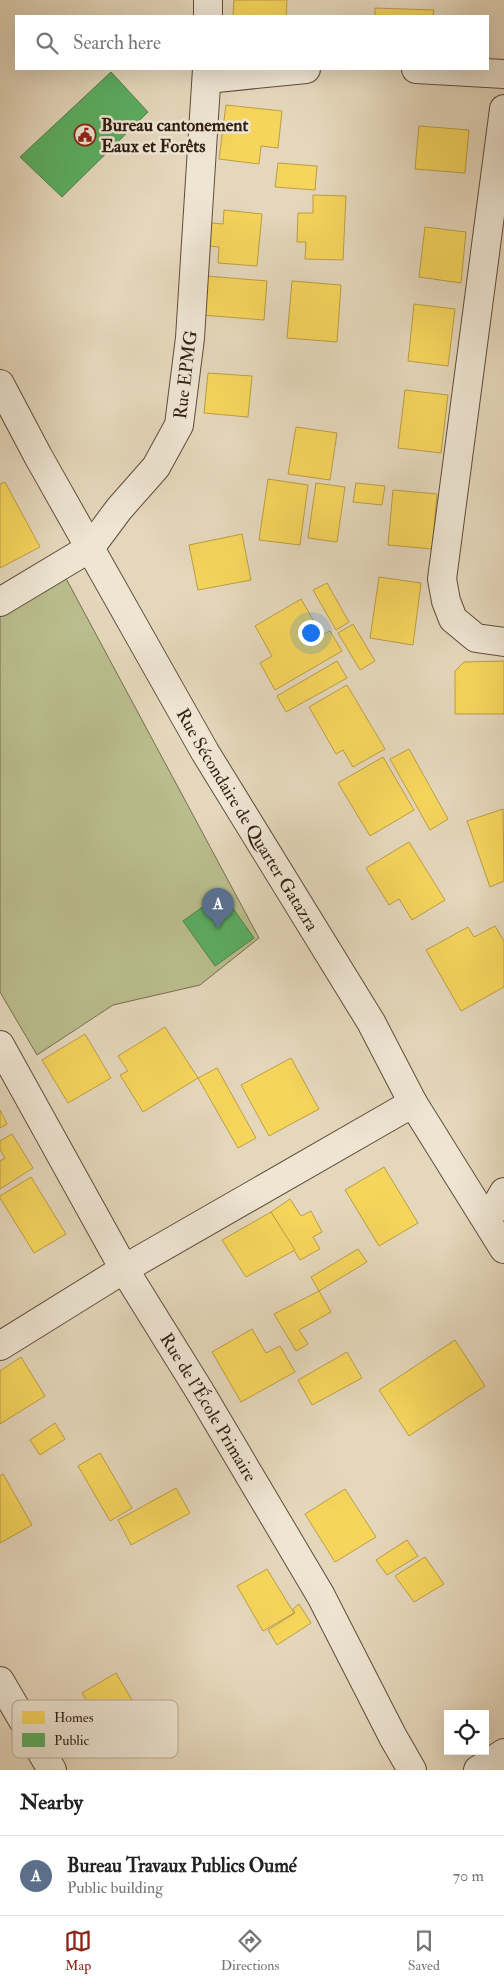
<!DOCTYPE html>
<html lang="en">
<head>
<meta charset="utf-8">
<style>
  :root { --surface:#fff; --page:#f2f2f2; --text:#222; --muted:#767676; --line:#e0e0e0; --accent:#8f2418 }
  body { margin:0; font-family:"IM FELL Double Pica",serif; background:var(--page); color:var(--text) }
  .controls { position:absolute; right:15px; bottom:15px; display:grid; overflow:hidden; border-radius:0px; box-shadow:0 5px 20px #0002 }
  .controls button { width:45px; height:45px; display:grid; place-items:center; padding:0; border:0; border-bottom:1px solid var(--line); background:var(--surface); color:var(--text); font:25px sans-serif }
  .you { position:absolute; left:310px; top:632px; width:18px; height:18px; margin:-12px; border:4px solid #fff; border-radius:50%; background:#1a73e8; box-shadow:0 0 0 8px #1a73e833 }
  .badge { display:grid; place-items:center; width:32px; height:32px; border-radius:50%; background:var(--accent); color:#fff; font-size:16px; font-weight:700 }
  .pin { position:absolute; translate:-50% -41px; filter:drop-shadow(0 1px 2px #0008) }
  .pin::after { content:''; position:absolute; top:26px; width:18px; height:15px; background:inherit; clip-path:polygon(0 0,100% 0,50% 100%) }
  .list { margin:0; padding:0; list-style:none }
  h2 { display:flex; justify-content:space-between; align-items:center; height:65px; margin:0; padding:0 20px; font-size:21px }
  h2 small { font-size:16px; font-weight:400; color:var(--muted) }
  .list li { display:grid; grid-template-columns:32px 1fr auto; gap:15px; align-items:center; box-sizing:border-box; height:80px; padding:0 20px; border-top:1px solid var(--line) }
  .list b { display:block; font-size:19px; white-space:nowrap }
  .list p { margin:0; font-size:16px; white-space:nowrap; color:var(--muted) }
  .list em { font-size:16px; font-style:normal; color:var(--muted) }
  .icon { flex:none; width:28px; height:28px; fill:none; stroke:currentColor; stroke-width:2; stroke-linecap:round; stroke-linejoin:round }
  .map { position:relative; flex:none; width:504px; height:1770px; overflow:hidden }
  .search { position:absolute; background:var(--surface); box-shadow:0 5px 20px #0002; left:15px; right:15px; top:15px; height:55px; display:flex; align-items:center; gap:12px; box-sizing:border-box; padding:0 18px; border-radius:0px; color:var(--muted); font-size:19px }
  .sheet { height:145px; background:var(--surface) }
  nav { display:flex; justify-content:space-around; align-items:center; box-sizing:border-box; height:70px; border-top:1px solid var(--line); background:var(--surface); font-size:14px; color:var(--muted) }
  nav a { display:grid; justify-items:center; gap:2px }
  nav .on { color:var(--accent) }
  .map>svg:first-child { display:block }
</style>
</head>
<body>
<div class="map">
<svg width="504" height="1770" viewBox="0 0 504 1770">
  <rect width="100%" height="100%" fill="#e5d7bb"/>
  <filter id="stains"><feTurbulence type="fractalNoise" baseFrequency=".004" numOctaves="4"/><feColorMatrix values="0 0 0 0 .2 0 0 0 0 .09 0 0 0 0 .02 0 0 0 .5 -.17"/></filter>
  <radialGradient id="worn" r=".72"><stop offset=".6" stop-color="#630" stop-opacity="0"/><stop offset="1" stop-color="#630" stop-opacity=".3"/></radialGradient>
  <!-- green -->
  <polygon fill="#babd8d" stroke="#766e4f" points="62,571 259,938 200,985 113,1005 37,1055 0,992 0,611"/>
  <!-- homes -->
  <g fill="#f6d55c" stroke="#bb9e46">
    <polygon points="234,0 287,0 286,16 233,16"/>
    <polygon points="375,8 434,10 433,16 375,16"/>
    <polygon points="226,105 282,111 278,148 261,146 259,164 219,159"/>
    <polygon points="419,126 469,130 465,173 415,169"/>
    <polygon points="278,163 317,166 315,190 275,187"/>
    <polygon points="313,195 346,196 343,260 305,259 306,242 297,242 298,213 313,213"/>
    <polygon points="224,210 262,214 257,266 218,263 219,247 209,246 211,223 223,224"/>
    <polygon points="425,227 466,232 461,283 419,277"/>
    <polygon points="206,276 267,281 264,320 202,315"/>
    <polygon points="292,281 341,285 337,342 287,338"/>
    <polygon points="414,304 455,309 448,366 408,361"/>
    <polygon points="208,373 252,376 248,417 204,413"/>
    <polygon points="405,390 448,395 441,453 398,448"/>
    <polygon points="296,427 337,433 330,480 288,474"/>
    <polygon points="268,479 308,485 300,545 259,540"/>
    <polygon points="5,482 40,547 0,568 0,484"/>
    <polygon points="316,483 345,487 337,542 308,538"/>
    <polygon points="356,483 385,486 382,505 353,502"/>
    <polygon points="393,490 437,494 432,549 388,545"/>
    <polygon points="242,534 251,580 198,590 189,545"/>
    <polygon points="379,577 421,583 413,645 370,638"/>
    <polygon points="327,583 349,622 336,630 313,590"/>
    <polygon points="301,599 322,635 330,631 342,651 275,690 260,663 272,656 255,626"/>
    <polygon points="353,624 375,661 360,670 338,633"/>
    <polygon points="337,661 347,678 286,712 277,696"/>
    <polygon points="504,661 504,714 455,714 455,671 464,662"/>
    <polygon points="347,685 385,749 353,767 343,750 336,754 309,707"/>
    <polygon points="409,749 448,819 430,830 390,759"/>
    <polygon points="383,757 414,810 370,836 338,783"/>
    <polygon points="503,809 504,881 490,887 467,821"/>
    <polygon points="409,842 445,900 412,920 399,899 389,905 366,868"/>
    <polygon points="495,926 504,941 504,987 461,1011 426,950 468,927 474,937"/>
    <polygon points="165,1027 198,1078 143,1112 120,1075 128,1071 118,1056"/>
    <polygon points="85,1034 111,1078 68,1103 42,1060"/>
    <polygon points="291,1058 319,1109 269,1136 241,1085"/>
    <polygon points="217,1068 256,1138 238,1148 198,1078"/>
    <polygon points="0,1110 7,1124 0,1128"/>
    <polygon points="12,1134 33,1168 0,1189 0,1161 5,1158 0,1150 0,1141"/>
    <polygon points="384,1167 418,1223 379,1246 345,1190"/>
    <polygon points="31,1177 66,1234 34,1253 0,1198 0,1196"/>
    <polygon points="290,1199 301,1216 311,1211 322,1232 313,1237 320,1249 300,1260 271,1212"/>
    <polygon points="271,1212 295,1250 246,1277 222,1240"/>
    <polygon points="358,1249 367,1262 319,1291 311,1277"/>
    <polygon points="319,1291 331,1312 299,1330 308,1344 296,1351 274,1314"/>
    <polygon points="252,1329 266,1353 280,1346 295,1372 241,1402 212,1352"/>
    <polygon points="455,1340 485,1386 409,1436 379,1390"/>
    <polygon points="347,1352 362,1378 312,1405 298,1380"/>
    <polygon points="21,1357 45,1396 0,1424 0,1371"/>
    <polygon points="55,1423 65,1439 40,1455 30,1440"/>
    <polygon points="100,1453 132,1508 110,1521 78,1466"/>
    <polygon points="3,1474 32,1525 0,1543 0,1476"/>
    <polygon points="176,1488 190,1513 131,1545 118,1520"/>
    <polygon points="345,1489 376,1537 335,1562 305,1514"/>
    <polygon points="407,1540 418,1556 387,1575 376,1560"/>
    <polygon points="425,1557 444,1584 414,1602 395,1576"/>
    <polygon points="267,1569 294,1613 263,1631 237,1586"/>
    <polygon points="299,1604 311,1623 277,1645 268,1630 295,1613 293,1609"/>
    <polygon points="116,1673 145,1722 112,1742 82,1693"/>
  </g>
  <!-- public -->
  <g fill="#5aae61" stroke="#4e8349">
    <polygon points="111,72 148,112 62,197 20,157"/>
    <polygon points="222,893 254,938 215,966 183,921"/>
  </g>
  <g fill="none" stroke-linecap="round" stroke-linejoin="round">
    <!-- street casing -->
    <g stroke="#5f4d3c" stroke-width="30">
      <g id="street">
        <polyline points="208,16 208,0"/>
        <polyline points="416,69 504,74"/>
        <polyline points="207,79 306,69"/>
        <polyline points="504,109 442,579 446,601 453,619 476,638 504,642"/>
        <path id="s1" d="M0,384L38,456L205,752L371,1022L413,1103L504,1249"/>
        <path id="s2" d="M0,602L90,548L119,509L156,467L179,425L190,338L207,69"/>
        <path id="s3" d="M0,1045L124,1269L199,1390L321,1596L393,1737L412,1770"/>
        <polyline points="487,1221 504,1192"/>
        <polyline points="0,1346 124,1269 413,1103"/>
        <polyline points="0,1681 52,1770"/>
        <polyline points="478,1770 504,1753"/>
      </g>
    </g>
    <!-- street -->
    <use href="#street" stroke="#eee5d3" stroke-width="28"/>
  </g>
  <!-- icons -->
  <defs>
    <g id="civic-ring" transform="scale(1.125)"><circle r="9.5" fill="#eee5d3" stroke="#8f2418" stroke-width="1.5"/><path d="M-.6-6.5H3V-4.5H.6V-3L4-1V1h2V6H-6V1h2V-1L-.6-3ZM-1.2 2.5V6h2.4V2.5Z" fill="#8f2418"/></g>
  </defs>
  <g fill-rule="evenodd">
    <use href="#civic-ring" x="85" y="135"/>
  </g>
  <g text-anchor="middle" stroke-width="5" stroke-linejoin="round" paint-order="stroke">
    <!-- poi labels -->
    <g font-size="18" font-weight="bold" fill="#321f11" stroke="#eee5d3" text-anchor="start">
      <text x="101" y="131">Bureau cantonement<tspan x="101" dy="21">Eaux et Forêts</tspan></text>
    </g>
    <!-- street labels -->
    <g font-size="18" fill="#321f11" stroke="#eee5d3">
      <text dy="6" stroke="none"><textPath href="#s2" startOffset="308">Rue EPMG</textPath></text>
      <text dy="6" stroke="none"><textPath href="#s1" startOffset="501">Rue Sécondaire de Quarter Gatazra</textPath></text>
      <text dy="6" stroke="none"><textPath href="#s3" startOffset="418">Rue de l'École Primaire</textPath></text>
    </g>
  </g>
  <!-- legend -->
  <rect x="12" y="1700" width="166" height="58" rx="8" fill="#eee5d3" stroke="#b6aa99" stroke-width="1"/>
  <rect x="22" y="1711" width="23" height="13" fill="#f6d55c"/>
  <rect x="22" y="1733" width="23" height="14" fill="#5aae61"/>
  <g font-size="14" fill="#321f11">
    <text x="54" y="1722">Homes</text>
    <text x="54" y="1745">Public</text>
  </g>
  <rect width="100%" height="100%" filter="url(#stains)"/>
  <rect width="100%" height="100%" fill="url(#worn)"/>
</svg>
<div class="controls">
<button><svg class="icon" aria-label="locate" viewBox="0 0 24 24"><circle cx="12" cy="12" r="6"/><path d="M12 2v4M12 18v4M2 12h4M18 12h4"/></svg></button>
</div>
<div class="you"></div>
<div class="pin badge" style="left:218px;top:929px;background:#5c6f8a">A</div>
<div class="search"><svg class="icon" aria-label="search" viewBox="0 0 24 24"><circle cx="10" cy="10" r="6"/><path d="M15 15l6 6"/></svg>Search here</div>
</div>
<section class="sheet">
<h2>Nearby<small></small></h2>
<ul class="list">
<li><span class="badge" style="background:#5c6f8a">A</span><div><b>Bureau Travaux Publics Oumé</b><p>Public building</p></div><em>70 m</em></li>
</ul>
</section>
<nav>
<a class="on"><svg class="icon" aria-label="map" viewBox="0 0 24 24"><path d="M3 6l6-2 6 2 6-2v14l-6 2-6-2-6 2zM9 4v14M15 6v14"/></svg>Map</a>
<a><svg class="icon" aria-label="directions" viewBox="0 0 24 24"><path d="M12 3l9 9-9 9-9-9zM9 14v-3h6M13 9l2 2-2 2"/></svg>Directions</a>
<a><svg class="icon" aria-label="saved" viewBox="0 0 24 24"><path d="M7 4h10v16l-5-4-5 4z"/></svg>Saved</a>
</nav>
</body>
</html>
